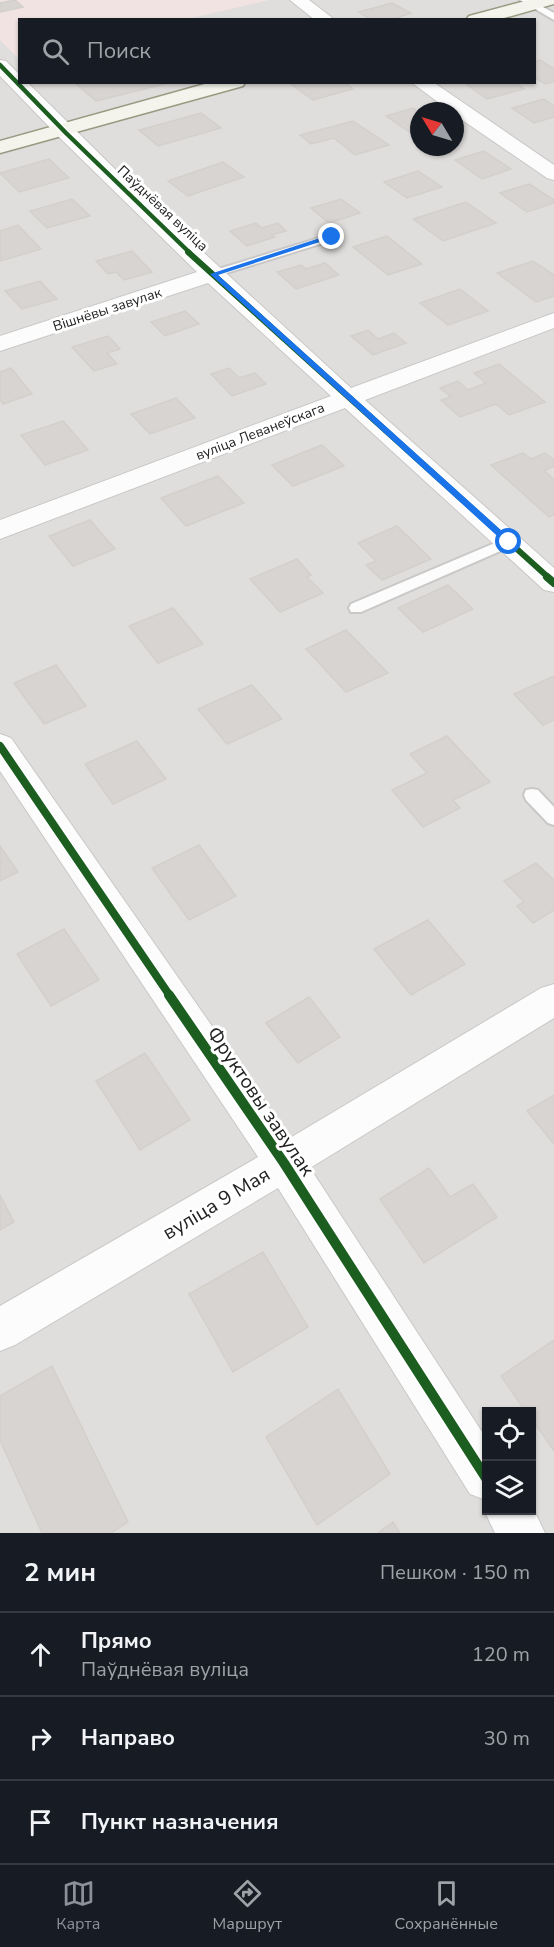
<!DOCTYPE html>
<html lang="ru">
<head>
<meta charset="utf-8">
<style>
  :root { --surface:#171b24; --page:#242831; --text:#f1f3f6; --muted:#9ea1a6; --line:#363941; --accent:#8c9099 }
  body { margin:0; font-family:"Nunito Sans",sans-serif; background:var(--page); color:var(--text) }
  .controls { position:absolute; right:18px; bottom:18px; display:grid; overflow:hidden; border-radius:0px; box-shadow:0 2px 4px #0004 }
  .controls button { width:54px; height:54px; display:grid; place-items:center; padding:0; border:0; border-bottom:2px solid var(--line); background:var(--surface); color:var(--text); font:30px sans-serif }
  .compass { position:absolute; left:410px; top:102px; width:54px; height:54px; border-radius:50%; background:var(--surface); box-shadow:0 2px 4px #0004; rotate:308deg }
  .stop { position:absolute; width:18px; height:18px; margin:-14px; border:4px solid #1a73e8; border-radius:50%; background:#fff }
  .stop.end { background:#1a73e8; border-color:#fff; box-shadow:0 2px 6px #0008 }
  .list { margin:0; padding:0; list-style:none }
  h2 { display:flex; justify-content:space-between; align-items:center; height:78px; margin:0; padding:0 24px; font-size:26px }
  h2 small { font-size:20px; font-weight:400; color:var(--muted) }
  .list li { display:grid; grid-template-columns:39px 1fr auto; gap:18px; align-items:center; box-sizing:border-box; height:84px; padding:0 24px; border-top:2px solid var(--line) }
  .list b { display:block; font-size:22px; white-space:nowrap }
  .list p { margin:0; font-size:20px; white-space:nowrap; color:var(--muted) }
  .list em { font-size:20px; font-style:normal; color:var(--muted) }
  .icon { flex:none; width:33px; height:33px; fill:none; stroke:currentColor; stroke-width:2; stroke-linecap:round; stroke-linejoin:round }
  .map { position:relative; flex:none; width:554px; height:1533px; overflow:hidden }
  .search { position:absolute; background:var(--surface); box-shadow:0 2px 4px #0004; left:18px; right:18px; top:18px; height:66px; display:flex; align-items:center; gap:15px; box-sizing:border-box; padding:0 21px; border-radius:0px; color:var(--muted); font-size:22px }
  .sheet { height:330px; background:var(--surface) }
  nav { display:flex; justify-content:space-around; align-items:center; box-sizing:border-box; height:84px; border-top:2px solid var(--line); background:var(--surface); font-size:16px; color:var(--muted) }
  nav a { display:grid; justify-items:center; gap:3px }
  nav .on { color:var(--accent) }
  .map>svg:first-child { display:block }
</style>
</head>
<body>
<div class="map">
<svg width="554" height="1533" viewBox="0 0 554 1533">
  <rect width="100%" height="100%" fill="#f0eeeb"/>
  <!-- residential -->
  <path fill="#dfdedc" fill-rule="evenodd" d="M0,0H554V1533H0ZM20,20H534V82H20ZM419,111H455V147H419ZM486,1412H532V1510H486Z"/>
  <!-- commercial -->
  <polygon fill="#f1e3e1" points="0,0 269,0 188,19 20,20 19,59 0,40"/>
  <!-- building -->
  <g fill="#d7d4d2" stroke="#d3d0cc" stroke-width="1.5">
    <polygon points="15,0 23,7 0,12 0,3"/>
    <polygon points="392,3 411,13 390,20 371,20 359,12"/>
    <polygon points="540,60 554,69 554,82 545,84 534,77 534,62"/>
    <polygon points="74,82 162,82 164,84 96,101"/>
    <polygon points="300,82 344,82 353,89 313,100 292,85"/>
    <polygon points="474,82 515,82 524,89 487,99 466,84"/>
    <polygon points="544,99 554,106 554,117 534,123 512,108"/>
    <polygon points="413,108 419,112 419,131 411,133 386,116"/>
    <polygon points="201,113 221,128 158,146 139,130"/>
    <polygon points="353,121 389,145 355,155 334,138 311,144 300,135"/>
    <polygon points="484,151 511,169 482,179 455,160"/>
    <polygon points="49,159 69,178 19,192 0,173"/>
    <polygon points="223,162 244,177 188,196 168,181"/>
    <polygon points="418,171 442,187 407,198 384,182"/>
    <polygon points="529,184 554,200 554,203 527,212 500,193"/>
    <polygon points="72,199 90,216 47,228 30,211"/>
    <polygon points="341,199 360,213 329,223 311,208"/>
    <polygon points="466,202 496,223 443,241 413,219"/>
    <polygon points="256,223 262,228 278,223 286,231 272,235 275,237 247,246 230,231"/>
    <polygon points="18,225 41,249 0,261 0,231"/>
    <polygon points="387,236 422,264 388,275 353,247"/>
    <polygon points="132,251 152,272 124,280 116,272 108,274 96,261"/>
    <polygon points="533,261 554,275 554,296 536,302 497,273"/>
    <polygon points="325,263 339,275 296,289 277,272 301,265 306,269"/>
    <polygon points="40,281 57,299 22,309 5,291"/>
    <polygon points="460,289 488,311 448,325 420,303"/>
    <polygon points="185,311 199,324 165,336 151,322"/>
    <polygon points="368,330 378,339 394,333 406,343 373,355 351,336"/>
    <polygon points="108,336 120,349 107,353 117,364 94,371 72,347"/>
    <polygon points="499,364 545,402 509,415 496,404 460,417 441,400 451,397 440,388 458,381 468,390 486,383 474,373"/>
    <polygon points="11,368 32,394 3,404 0,399 0,372"/>
    <polygon points="229,368 239,378 255,373 266,384 232,396 211,374"/>
    <polygon points="176,398 195,418 150,434 131,414"/>
    <polygon points="63,421 88,450 45,465 21,435"/>
    <polygon points="322,445 344,466 293,486 272,465"/>
    <polygon points="523,453 531,459 545,453 554,460 554,466 544,471 554,479 554,515 549,517 491,465"/>
    <polygon points="218,476 244,503 186,526 161,498"/>
    <polygon points="90,520 115,549 73,566 49,536"/>
    <polygon points="397,526 431,559 382,580 366,565 376,561 358,543"/>
    <polygon points="297,559 311,575 307,577 323,593 280,612 250,579"/>
    <polygon points="448,585 473,609 423,632 398,608"/>
    <polygon points="173,608 203,644 158,663 129,626"/>
    <polygon points="346,630 388,673 346,692 306,649"/>
    <polygon points="56,665 86,706 44,724 14,683"/>
    <polygon points="554,676 554,720 543,725 514,694"/>
    <polygon points="252,685 282,719 227,744 198,709"/>
    <polygon points="447,736 490,782 453,800 460,808 423,827 392,790 427,773 410,754"/>
    <polygon points="137,741 166,779 113,804 85,764"/>
    <polygon points="199,845 236,896 189,920 152,868"/>
    <polygon points="0,846 18,872 0,881"/>
    <polygon points="536,863 554,880 554,910 533,923 517,906 524,902 504,881"/>
    <polygon points="428,920 465,964 411,995 374,949"/>
    <polygon points="64,929 99,980 51,1006 17,954"/>
    <polygon points="309,997 340,1037 298,1063 266,1023"/>
    <polygon points="145,1053 190,1120 140,1150 96,1081"/>
    <polygon points="554,1095 554,1144 527,1111"/>
    <polygon points="429,1168 450,1197 473,1184 497,1217 424,1263 380,1199"/>
    <polygon points="0,1195 14,1222 0,1230"/>
    <polygon points="263,1252 308,1327 233,1372 189,1294"/>
    <polygon points="554,1340 554,1451 532,1419 532,1412 526,1412 501,1376"/>
    <polygon points="52,1366 128,1522 111,1533 42,1533 0,1440 0,1396"/>
    <polygon points="338,1389 390,1474 317,1525 266,1437"/>
    <polygon points="393,1522 400,1533 378,1533"/>
  </g>
  <g fill="none" stroke-linecap="round" stroke-linejoin="round">
    <!-- service casing -->
    <g stroke="#c9c8c7" stroke-width="4">
      <g id="service">
        <polygon points="520,0 530,0 554,13 554,20"/>
        <polygon points="332,234 336,235 336,239 217,276 213,277 207,274 209,272"/>
        <polygon points="509,537 516,542 514,545 361,612 351,612 349,608 351,604"/>
        <polygon points="532,789 538,790 554,807 554,825 548,823 526,800 524,795 526,790"/>
      </g>
    </g>
    <!-- minor casing -->
    <g stroke="#c9c8c7" stroke-width="2">
      <g id="minor">
        <polygon points="290,0 309,0 335,20 315,20"/>
        <polygon points="0,60 6,61 20,75 20,82 27,82 141,195 351,388 554,313 554,328 365,400 554,568 554,592 544,590 345,408 0,539 0,520 331,396 208,283 0,351 0,336 197,272 59,137 0,76"/>
        <polygon points="411,82 433,82 554,165 554,180 547,178 455,115 455,111 450,111"/>
        <polygon points="0,734 11,738 290,1138 541,988 554,984 554,1018 310,1168 486,1438 486,1500 470,1494 278,1188 15,1345 0,1351 0,1306 258,1157 0,771"/>
        <polygon points="486,1504 486,1510 532,1510 532,1506 545,1533 495,1533 484,1510"/>
      </g>
    </g>
    <!-- secondary casing -->
    <g stroke="#999a82" stroke-width="3">
      <g id="secondary">
        <polygon points="529,0 554,0 554,4 497,20 466,20 469,16"/>
        <polygon points="212,82 245,82 243,86 0,153 0,141"/>
      </g>
    </g>
    <!-- service -->
    <use href="#service" fill="#fdfcfc" fill-rule="evenodd"/>
    <!-- minor -->
    <use href="#minor" fill="#fdfcfc" fill-rule="evenodd"/>
    <!-- secondary -->
    <use href="#secondary" fill="#f4f4ed" fill-rule="evenodd"/>
    <!-- cycleway-far3 casing -->
    <g stroke="#fff" stroke-width="7">
      <polyline id="cycleway-far3" points="0,65 66,133 190,253"/>
    </g>
    <!-- cycleway-far2 casing -->
    <g stroke="#fff" stroke-width="9">
      <polyline id="cycleway-far2" points="188,252 549,578"/>
    </g>
    <!-- cycleway-far1 casing -->
    <g stroke="#fff" stroke-width="11">
      <g id="cycleway-far1">
        <polyline points="547,577 554,583"/>
        <polyline points="0,746 170,996"/>
      </g>
    </g>
    <!-- cycleway casing -->
    <g stroke="#fff" stroke-width="14">
      <polyline id="cycleway" points="169,995 284,1163 486,1478"/>
    </g>
    <!-- cycleway-far3 -->
    <use href="#cycleway-far3" stroke="#1b5e20" stroke-width="4.5"/>
    <!-- cycleway-far2 -->
    <use href="#cycleway-far2" stroke="#1b5e20" stroke-width="6"/>
    <!-- cycleway-far1 -->
    <use href="#cycleway-far1" stroke="#1b5e20" stroke-width="8"/>
    <!-- cycleway -->
    <use href="#cycleway" stroke="#1b5e20" stroke-width="10"/>
  </g>
  <!-- route -->
  <polygon fill="#1a73e8" points="329,235 335,237 218,275 512,540 512,544 506,544 210,274"/>
  <g text-anchor="middle" stroke-width="6" stroke-linejoin="round" paint-order="stroke">
    <!-- far-street labels -->
    <g font-size="14" fill="#222" stroke="#fff">
      <text transform="translate(163 208) rotate(43)" y="5">Паўднёвая вуліца</text>
      <text transform="translate(107 309) rotate(-18)" y="5">Вішнёвы завулак</text>
      <text transform="translate(260 431) rotate(-21)" y="5">вуліца Леванеўскага</text>
    </g>
    <!-- near-street labels -->
    <g font-size="20" fill="#222" stroke="#fff">
      <text transform="translate(261 1101) rotate(56)" y="7">Фруктовы завулак</text>
      <text transform="translate(216 1203) rotate(-31)" y="7">вуліца 9 Мая</text>
    </g>
  </g>
</svg>
<div class="controls">
<button><svg class="icon" aria-label="locate" viewBox="0 0 24 24"><circle cx="12" cy="12" r="6"/><path d="M12 2v4M12 18v4M2 12h4M18 12h4"/></svg></button>
<button><svg class="icon" aria-label="layers" viewBox="0 0 24 24"><path d="M12 4l9 5-9 5-9-5zM3 14l9 5 9-5"/></svg></button>
</div>
<svg class="compass" viewBox="-18 -18 36 36"><path d="M0-13l5 13h-10z" fill="#e53935"/><path d="M0 13l5-13h-10z" fill="#9ea1a6"/></svg>
<div class="stop" style="left:509px;top:542px"></div>
<div class="stop end" style="left:332px;top:237px"></div>
<div class="search"><svg class="icon" aria-label="search" viewBox="0 0 24 24"><circle cx="10" cy="10" r="6"/><path d="M15 15l6 6"/></svg>Поиск</div>
</div>
<section class="sheet">
<h2>2 мин<small>Пешком · 150 m</small></h2>
<ul class="list">
<li><svg class="icon" aria-label="ahead" viewBox="0 0 24 24"><path d="M12 20V5M6 11l6-6 6 6"/></svg><div><b>Прямо</b><p>Паўднёвая вуліца</p></div><em>120 m</em></li>
<li><svg class="icon" aria-label="right" viewBox="0 0 24 24"><path d="M7 20v-9h11M14 6l5 5-5 5"/></svg><div><b>Направо</b></div><em>30 m</em></li>
<li><svg class="icon" aria-label="arrive" viewBox="0 0 24 24"><path d="M6 21V4h12l-3 4 3 4H6"/></svg><div><b>Пункт назначения</b></div></li>
</ul>
</section>
<nav>
<a class="on"><svg class="icon" aria-label="map" viewBox="0 0 24 24"><path d="M3 6l6-2 6 2 6-2v14l-6 2-6-2-6 2zM9 4v14M15 6v14"/></svg>Карта</a>
<a><svg class="icon" aria-label="directions" viewBox="0 0 24 24"><path d="M12 3l9 9-9 9-9-9zM9 14v-3h6M13 9l2 2-2 2"/></svg>Маршрут</a>
<a><svg class="icon" aria-label="saved" viewBox="0 0 24 24"><path d="M7 4h10v16l-5-4-5 4z"/></svg>Сохранённые</a>
</nav>
</body>
</html>
